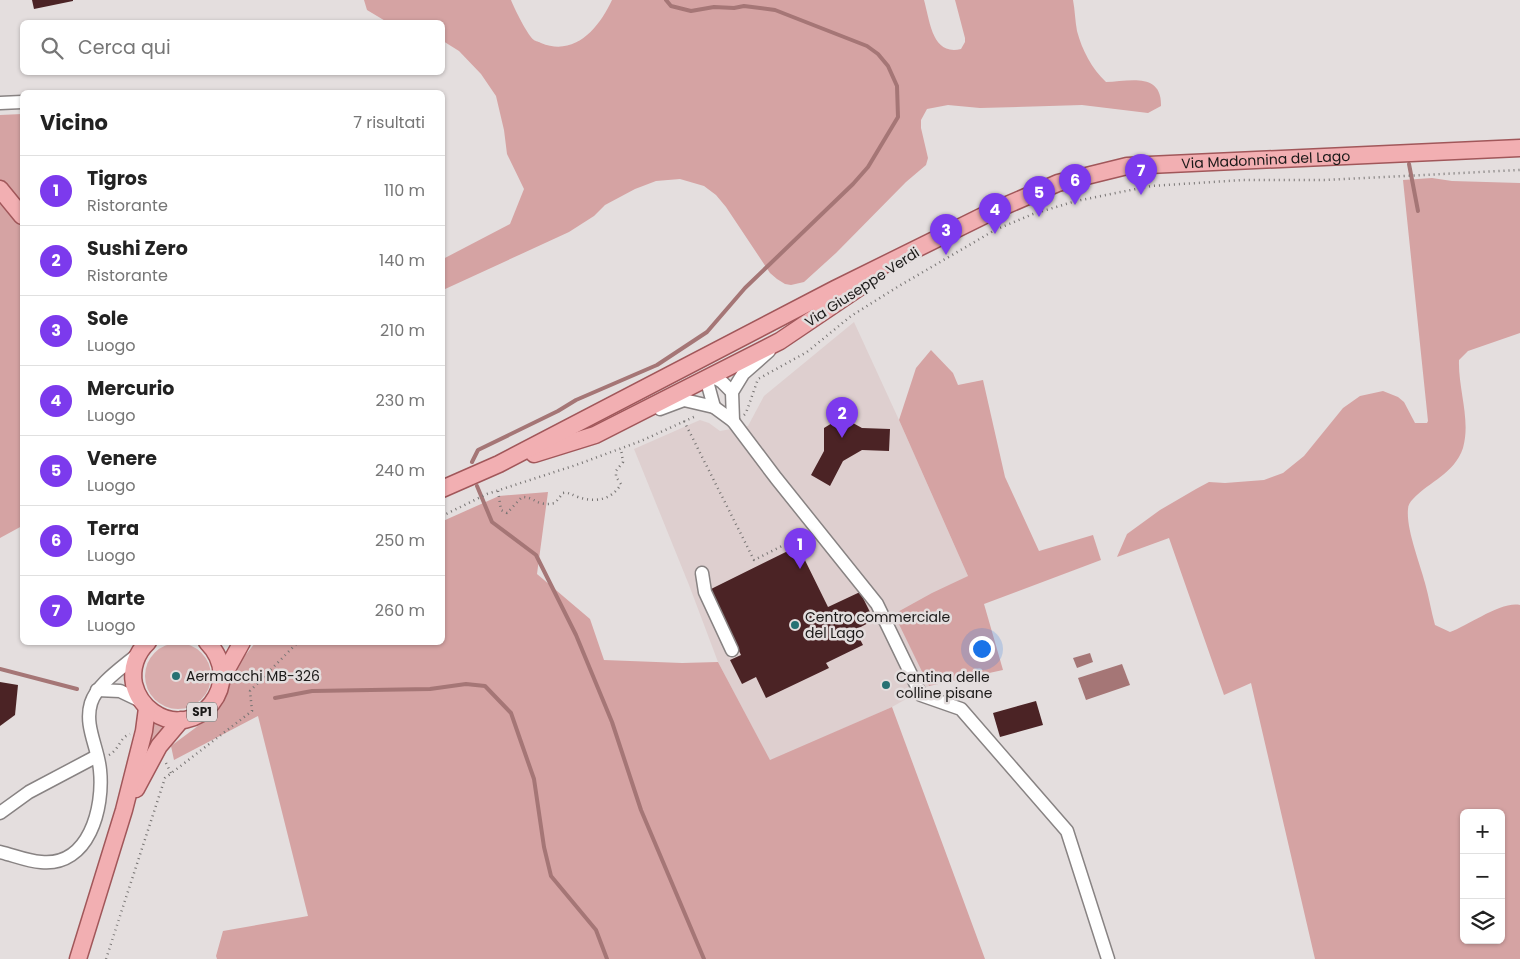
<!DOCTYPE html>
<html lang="it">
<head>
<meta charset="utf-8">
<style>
  :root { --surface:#fff; --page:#f2f2f2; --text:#222; --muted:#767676; --line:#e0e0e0; --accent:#7c3aed }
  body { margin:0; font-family:Poppins,sans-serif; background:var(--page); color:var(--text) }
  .controls { position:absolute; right:15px; bottom:15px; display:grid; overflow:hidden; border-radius:8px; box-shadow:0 1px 4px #0004 }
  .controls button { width:45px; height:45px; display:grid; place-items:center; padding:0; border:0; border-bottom:1px solid var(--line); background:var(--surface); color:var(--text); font:25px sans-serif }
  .you { position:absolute; left:981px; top:648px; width:18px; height:18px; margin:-12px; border:4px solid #fff; border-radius:50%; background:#1a73e8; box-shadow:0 0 0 8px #1a73e833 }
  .badge { display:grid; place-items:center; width:32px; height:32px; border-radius:50%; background:var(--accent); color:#fff; font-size:16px; font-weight:700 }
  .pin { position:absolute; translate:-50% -41px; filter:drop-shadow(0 1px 2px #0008) }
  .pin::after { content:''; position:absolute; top:26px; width:18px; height:15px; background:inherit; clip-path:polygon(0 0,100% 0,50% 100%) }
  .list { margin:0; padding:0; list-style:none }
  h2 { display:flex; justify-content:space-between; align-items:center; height:65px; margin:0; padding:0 20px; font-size:21px }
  h2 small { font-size:16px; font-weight:400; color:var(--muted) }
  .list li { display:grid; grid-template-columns:32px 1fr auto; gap:15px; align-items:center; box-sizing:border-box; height:70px; padding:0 20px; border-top:1px solid var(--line) }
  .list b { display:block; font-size:19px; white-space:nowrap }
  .list p { margin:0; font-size:16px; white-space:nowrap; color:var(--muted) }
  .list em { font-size:16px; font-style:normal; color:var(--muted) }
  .icon { flex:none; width:28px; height:28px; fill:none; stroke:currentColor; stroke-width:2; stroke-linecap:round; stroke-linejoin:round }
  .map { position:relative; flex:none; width:1520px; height:959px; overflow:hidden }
  .search { position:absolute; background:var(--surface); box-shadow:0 1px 4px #0004; left:20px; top:20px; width:425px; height:55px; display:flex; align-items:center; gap:12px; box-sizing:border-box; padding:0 18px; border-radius:8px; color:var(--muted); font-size:19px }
  .panel { position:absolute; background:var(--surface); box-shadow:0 1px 4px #0004; left:20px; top:90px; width:425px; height:555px; border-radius:8px }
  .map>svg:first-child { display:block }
</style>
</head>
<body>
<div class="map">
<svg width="1520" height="959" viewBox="0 0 1520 959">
  <rect width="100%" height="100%" fill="#e4dede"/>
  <!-- built -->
  <polygon fill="#decfcf" points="854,322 899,420 968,576 895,614 929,686 892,707 770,761 718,662 689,585 634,449 700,420 709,423 720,431 748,426 764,396"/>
  <!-- green -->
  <g fill="#d9acac">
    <circle cx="178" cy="676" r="33"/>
    <polygon points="153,721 167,727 143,763 152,734"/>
  </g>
  <!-- forest -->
  <g fill="#d5a3a3" fill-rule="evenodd">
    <path d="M364,0H511C514,8 528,36 534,40C535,41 540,42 541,43C575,57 599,28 612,0H924C930,21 932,56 961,49L965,42V38L955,0H1073C1075,10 1075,21 1077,31C1082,50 1092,69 1106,82C1127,82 1162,71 1161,106L1148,113L1082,105L980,108L948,105L927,109L921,120V128L928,158L926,165L906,182L836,253L804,282L791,285L785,284L777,279L770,273L726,207L716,195L704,186L680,179L656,181L635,189L605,205L594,216L569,232L443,290V259L510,224L524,189L507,154L504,130L496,96L481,74L459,51L443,41L442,22H387L367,10Z"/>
    <polygon points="22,114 22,526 0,538 0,115"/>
    <path d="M1432,178L1452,181L1520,183V333L1468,351L1459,360C1458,389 1471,420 1463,448C1454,474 1430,481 1413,499C1410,502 1408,505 1408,509C1406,529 1420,563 1425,583C1429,597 1431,611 1435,625L1450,632C1468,626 1501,601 1520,605V959H1315L1251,683L1224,695L1169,538L1117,557L1127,534L1160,510L1196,489L1209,482L1225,483L1264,480L1283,473L1304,456L1343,408L1360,396L1383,391L1398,397L1404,402L1415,423H1427L1428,421L1403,180ZM1464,813H1501V940H1464Z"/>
    <polygon points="931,350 953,373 958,385 983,380 1005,477 1039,551 1093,535 1101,560 984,604 1003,670 929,686 894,614 932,593 968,576 899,420 916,368"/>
    <polygon points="548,492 537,574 590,619 604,660 682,663 718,662 770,760 892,707 985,959 217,959 216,956 223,931 308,916 258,716 174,760 171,746 214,714 224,697 232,672 255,643 442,642 443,521 499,496"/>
  </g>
  <!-- water -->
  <g fill="#a57676">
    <polygon points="1090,653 1093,662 1077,668 1073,658"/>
    <polygon points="1122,664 1130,685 1086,700 1078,678"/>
  </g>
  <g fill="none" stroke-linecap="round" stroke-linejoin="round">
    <!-- stream -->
    <g stroke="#a57676" stroke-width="4">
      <polyline points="1409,164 1418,211"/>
      <polyline points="472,462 478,450 558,411 576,400 657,365 707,332 745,288 853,184 868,167 898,117 897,86 888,66 878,54 867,46 775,10 744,6 734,8 714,7 691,11 671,6 666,0"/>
      <polyline points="477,486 492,522 536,555 576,635 612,722 641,810 704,959"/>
      <polyline points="0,669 77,689"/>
      <polyline points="275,698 312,691 430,689 466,684 485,686 511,713 520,739 534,779 544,847 551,876 596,930 607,959"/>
    </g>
  </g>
  <!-- building -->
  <g fill="#4b2325">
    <polygon points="32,0 73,0 73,1 34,9"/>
    <polygon points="842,417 862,428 890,429 889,451 862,450 843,461 830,486 811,475 824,451 824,428"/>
    <polygon points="798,546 828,607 860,592 874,620 855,630 863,645 826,663 829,668 766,698 756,677 742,684 730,660 741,655 709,590"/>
    <polygon points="0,682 18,685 15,715 0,726"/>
    <polygon points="1036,701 1043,725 1000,737 993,713"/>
  </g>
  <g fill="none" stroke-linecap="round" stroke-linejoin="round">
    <!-- minor casing -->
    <g stroke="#888383" stroke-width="15">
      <g id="minor">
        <polyline points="0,103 22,102"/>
        <polyline points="714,407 708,385 711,375 722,382 732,392"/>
        <polyline points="660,409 684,400 714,407 733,421 776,478 877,604 921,695 961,709 1067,831 1108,959"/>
        <polyline points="733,421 732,392 743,374 769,351"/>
        <polyline points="702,573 705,592 732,650"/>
        <polyline points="97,690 120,691 141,701"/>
        <polyline points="0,813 29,792 97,756"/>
        <path d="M0,852C13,855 27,861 41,862C89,867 104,808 100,770C98,747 84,726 91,703C97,684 123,667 138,654"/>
      </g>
    </g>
    <!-- major casing -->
    <g stroke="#a1575a" stroke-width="19">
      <g id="major">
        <polyline points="0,189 22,216"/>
        <polyline points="534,454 595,435 780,341 860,287"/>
        <path id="s1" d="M442,489L499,464L835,289L993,211L1058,183L1127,166L1520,148"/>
        <path d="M148,642C136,653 131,669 134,684C137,696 143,705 153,712C197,743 247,682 207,642"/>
        <polyline points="222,678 242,642"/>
        <polyline points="136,789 159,746 181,720"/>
        <polyline points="78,959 124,810 144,731 147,708"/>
      </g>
    </g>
    <!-- path -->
    <g stroke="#777473" stroke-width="2.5" stroke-dasharray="1 4" stroke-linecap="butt">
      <polyline points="744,415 746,413 758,379 807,352 851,316 899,286 995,230 1033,214 1076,201 1151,186 1243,180 1325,180 1520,170"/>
      <polyline points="684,421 754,560 806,534"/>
      <path d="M498,491L501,510L507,513L522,497C536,497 536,507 555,503L563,493C569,492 572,495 578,497C595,503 612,500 621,484L616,477V471L623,462L621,449"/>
      <polyline points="442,516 487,494 576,465 641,441 696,416"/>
      <path d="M109,755C120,749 119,738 130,734"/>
      <polyline points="166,763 171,773"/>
      <polyline points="106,959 165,778 252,711 250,691 298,642"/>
    </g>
    <!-- minor -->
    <use href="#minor" stroke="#fff" stroke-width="12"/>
    <!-- major -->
    <use href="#major" stroke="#f2afb2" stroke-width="16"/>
  </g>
  <!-- markers -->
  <g fill="#267173" stroke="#e4dede" stroke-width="2">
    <circle cx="795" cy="625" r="5"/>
    <circle cx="176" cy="676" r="5"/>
    <circle cx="886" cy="685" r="5"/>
  </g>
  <g text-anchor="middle" stroke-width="5" stroke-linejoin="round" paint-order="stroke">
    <!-- shield labels -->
    <rect fill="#e4dede" stroke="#575453" stroke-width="1" x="187" y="702.5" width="30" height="19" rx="4"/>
    <g font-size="12" font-weight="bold" fill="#1b1918">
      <text x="202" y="716">SP1</text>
    </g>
    <!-- street labels -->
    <g font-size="14" fill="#1b1918" stroke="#e4dede">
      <text dy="5" stroke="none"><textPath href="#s1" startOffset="898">Via Madonnina del Lago</textPath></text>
      <text transform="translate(862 287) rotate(-33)" y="5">Via Giuseppe Verdi</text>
    </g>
    <!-- poi labels -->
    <g font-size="14" fill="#1b1918" stroke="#e4dede" text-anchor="start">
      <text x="805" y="622">Centro commerciale<tspan x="805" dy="16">del Lago</tspan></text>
      <text x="186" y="681">Aermacchi MB-326</text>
      <text x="896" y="682">Cantina delle<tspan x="896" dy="16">colline pisane</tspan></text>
    </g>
  </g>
</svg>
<div class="controls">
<button>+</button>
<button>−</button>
<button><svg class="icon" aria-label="layers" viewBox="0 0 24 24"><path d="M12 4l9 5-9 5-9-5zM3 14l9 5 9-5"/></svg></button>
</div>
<div class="you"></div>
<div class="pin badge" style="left:800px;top:569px">1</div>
<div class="pin badge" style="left:842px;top:438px">2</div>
<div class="pin badge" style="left:946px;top:255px">3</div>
<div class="pin badge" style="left:995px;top:234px">4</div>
<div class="pin badge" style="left:1039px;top:217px">5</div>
<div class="pin badge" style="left:1075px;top:205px">6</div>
<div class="pin badge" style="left:1141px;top:195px">7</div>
<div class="search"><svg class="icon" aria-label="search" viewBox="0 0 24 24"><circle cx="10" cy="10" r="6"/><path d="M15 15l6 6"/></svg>Cerca qui</div>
<section class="panel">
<h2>Vicino<small>7 risultati</small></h2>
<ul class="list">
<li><span class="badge">1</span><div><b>Tigros</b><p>Ristorante</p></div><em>110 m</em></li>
<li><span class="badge">2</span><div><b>Sushi Zero</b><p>Ristorante</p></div><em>140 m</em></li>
<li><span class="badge">3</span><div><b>Sole</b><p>Luogo</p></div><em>210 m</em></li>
<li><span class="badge">4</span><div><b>Mercurio</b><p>Luogo</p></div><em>230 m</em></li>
<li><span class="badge">5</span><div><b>Venere</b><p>Luogo</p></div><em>240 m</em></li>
<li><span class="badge">6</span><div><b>Terra</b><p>Luogo</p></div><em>250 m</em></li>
<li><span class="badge">7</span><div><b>Marte</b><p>Luogo</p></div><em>260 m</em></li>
</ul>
</section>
</div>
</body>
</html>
